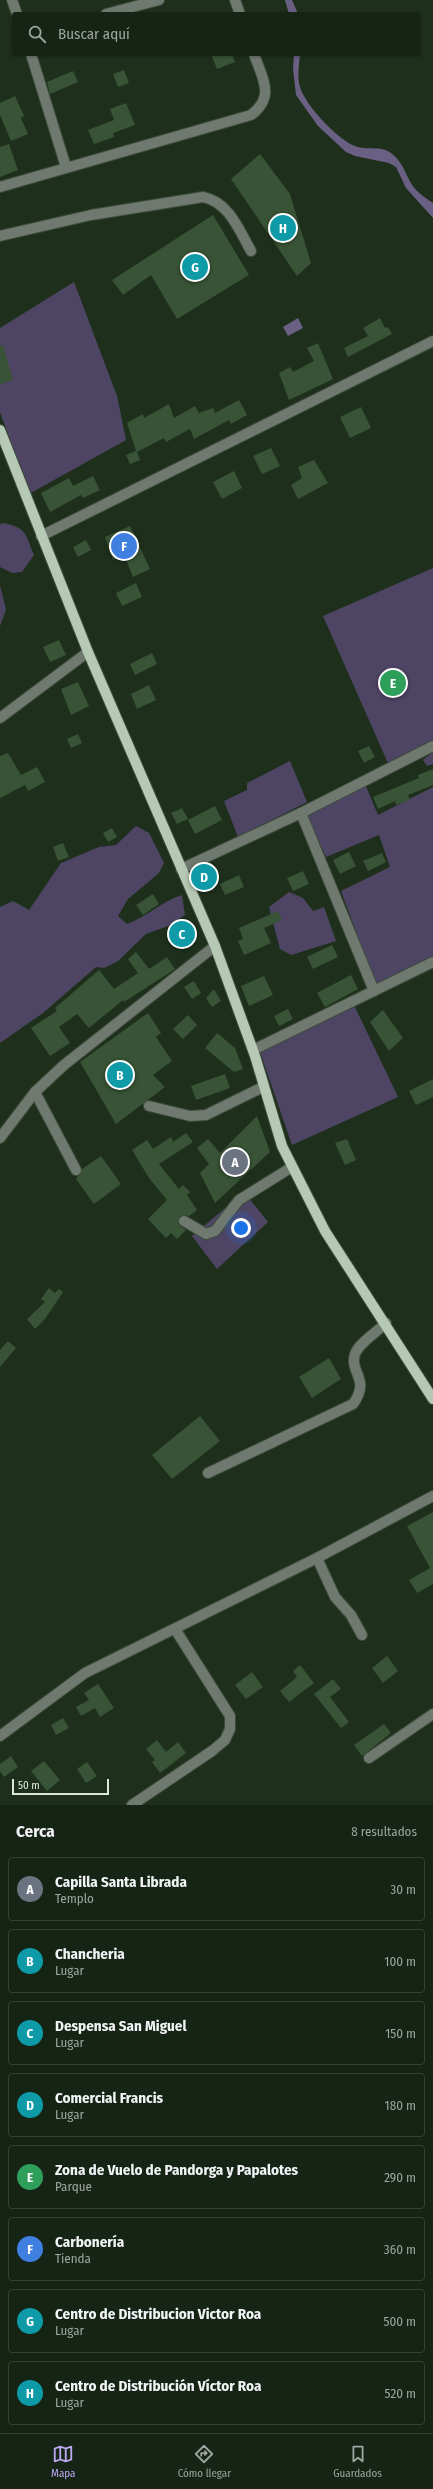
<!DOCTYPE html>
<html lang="es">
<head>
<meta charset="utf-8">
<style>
  :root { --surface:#162415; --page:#1f2c1e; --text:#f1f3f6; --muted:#9ea4a0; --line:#354134; --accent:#bea9f4 }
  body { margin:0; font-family:"Fira Sans Condensed",sans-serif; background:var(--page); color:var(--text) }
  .scale { position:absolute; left:12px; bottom:10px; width:97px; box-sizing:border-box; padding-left:4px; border:2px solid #dde8dc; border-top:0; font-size:11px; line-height:14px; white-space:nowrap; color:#dde8dc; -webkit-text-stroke:3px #1e301c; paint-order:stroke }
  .you { position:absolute; left:241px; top:1228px; width:14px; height:14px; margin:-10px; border:3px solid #fff; border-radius:50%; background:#1a73e8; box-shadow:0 0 0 6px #1a73e833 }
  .badge { display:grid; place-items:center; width:26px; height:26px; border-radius:50%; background:var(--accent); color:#fff; font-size:13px; font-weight:700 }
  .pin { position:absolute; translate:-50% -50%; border:2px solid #fff; box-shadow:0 1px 4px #0006 }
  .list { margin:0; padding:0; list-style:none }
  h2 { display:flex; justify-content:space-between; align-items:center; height:52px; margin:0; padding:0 16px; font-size:17px }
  h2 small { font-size:13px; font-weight:400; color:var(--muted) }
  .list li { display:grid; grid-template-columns:26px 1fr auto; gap:12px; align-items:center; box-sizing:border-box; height:64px; margin:0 8px 8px; padding:0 8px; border:1px solid var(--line); border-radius:4px }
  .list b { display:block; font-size:15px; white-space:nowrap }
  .list p { margin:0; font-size:13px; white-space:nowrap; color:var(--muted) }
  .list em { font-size:13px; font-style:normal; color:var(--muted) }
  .icon { flex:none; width:22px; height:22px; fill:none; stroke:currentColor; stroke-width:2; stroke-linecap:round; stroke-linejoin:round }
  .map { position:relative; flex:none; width:433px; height:1805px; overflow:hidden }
  .search { position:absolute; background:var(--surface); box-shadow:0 1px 3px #0004; left:12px; right:12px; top:12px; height:44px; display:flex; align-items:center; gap:10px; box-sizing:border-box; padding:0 14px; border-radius:4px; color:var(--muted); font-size:15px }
  .sheet { height:628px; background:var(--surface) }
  nav { display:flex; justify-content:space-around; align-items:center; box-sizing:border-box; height:56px; border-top:1px solid var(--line); background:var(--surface); font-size:11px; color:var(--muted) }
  nav a { display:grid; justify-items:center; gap:2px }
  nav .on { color:var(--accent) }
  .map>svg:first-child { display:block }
</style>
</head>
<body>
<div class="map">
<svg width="433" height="1805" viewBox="0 0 433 1805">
  <rect width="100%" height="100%" fill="#1e301c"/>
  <!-- green -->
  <g fill="#4e4564">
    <polygon points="74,282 117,396 126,440 29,494 0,412 0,328"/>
    <path d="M2,523C28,527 25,535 34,555L22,572L12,573L0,567V525Z"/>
    <polygon points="433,568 433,749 391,770 323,616"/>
    <polygon points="0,585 6,610 0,626"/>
    <polygon points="433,752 433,764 427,766 423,760"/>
    <polygon points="290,761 307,802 238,837 224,801 247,790 247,783"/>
    <polygon points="366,786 378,815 433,787 433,957 376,985 341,891 390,867 379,835 326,857 306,813"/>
    <path d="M136,826L149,833L164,863L159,873L128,899L118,916L127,924C147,917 162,901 182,895L185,915L168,926L146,934L118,961L104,968L96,967L43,1013L0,1043V907L13,901L29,910L61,863L99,847L116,845Z"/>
    <polygon points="289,892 303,898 313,911 324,907 336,941 291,955 280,949 269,907"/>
    <polygon points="354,1005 398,1097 292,1145 260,1052"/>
    <polygon points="244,1192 268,1222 217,1269 192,1236"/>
  </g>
  <!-- water -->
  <g fill="#6a6084">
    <polygon points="285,0 292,0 298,14 289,14"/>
    <path d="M294,54H300C299,65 297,77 300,87C305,105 338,140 355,146C367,151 380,145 391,153C406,165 405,177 416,190C421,195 427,199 433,203V218L406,188L396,167L389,163L355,156L346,152L318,126L296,95L293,69Z"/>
    <polygon points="298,318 303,328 288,336 283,327"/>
  </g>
  <!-- building -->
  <g fill="#385335">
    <polygon points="211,54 232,54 235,62 217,69"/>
    <polygon points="124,70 129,83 118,87 113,74"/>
    <polygon points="73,71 78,82 50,94 47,82"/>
    <polygon points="15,96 24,116 21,118 28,134 11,141 0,115 0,103"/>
    <polygon points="126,103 135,125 113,133 114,137 94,144 88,130 114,120 110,109"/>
    <polygon points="9,144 18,170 0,177 0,147"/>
    <polygon points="260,154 290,194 311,263 297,276 231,179"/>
    <polygon points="213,215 249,275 177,319 151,275 123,295 112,280"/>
    <polygon points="380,318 385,328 388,327 392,334 348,357 344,348 368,336 363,328"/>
    <polygon points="318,343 333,379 289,400 279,373 290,367 293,372 314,361 307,348"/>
    <polygon points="3,345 13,380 0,384 0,346"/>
    <polygon points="239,400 247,415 231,424 229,420 194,439 190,429 166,442 164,438 137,452 140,460 130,464 126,455 136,451 127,423 143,414 144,418 169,404 174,418 195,406 199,413 213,408 215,413"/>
    <polygon points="361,407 371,428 350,438 340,417"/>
    <polygon points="271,448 280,466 262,474 253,456"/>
    <polygon points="314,460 328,483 298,499 291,485 302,478 298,467"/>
    <polygon points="234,471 242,488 222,499 213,482"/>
    <polygon points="93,476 100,490 83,498 81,495 50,512 41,493 69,478 73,486"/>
    <polygon points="130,526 150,569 133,577 124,555 113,560 105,537"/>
    <polygon points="86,540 91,550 78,557 73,547"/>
    <polygon points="136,583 142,597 122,606 116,593"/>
    <polygon points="59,640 66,655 50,662 43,647"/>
    <polygon points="152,653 157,664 135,675 130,664"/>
    <polygon points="78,682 89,706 71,715 61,689"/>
    <polygon points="149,685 156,700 137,709 131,694"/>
    <polygon points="78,734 82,743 71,748 67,739"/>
    <polygon points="369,746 375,757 364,763 358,751"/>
    <polygon points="8,753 21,775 37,767 45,782 28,791 25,785 0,798 0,756"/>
    <polygon points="433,769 433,785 408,795 410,800 396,805 395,801 378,809 373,797 419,778 418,775"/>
    <polygon points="215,806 222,820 195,834 188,820"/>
    <polygon points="182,808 188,819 177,824 171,813"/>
    <polygon points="112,828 117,837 108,842 103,833"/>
    <polygon points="63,843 69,857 58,861 53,847"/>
    <polygon points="349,852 356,866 340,874 333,860"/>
    <polygon points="382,853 386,862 368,871 363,861"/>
    <polygon points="204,865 215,884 206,891 194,870"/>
    <polygon points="303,871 309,884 293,891 287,878"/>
    <polygon points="239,875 244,887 225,895 220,884"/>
    <polygon points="153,894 159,904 143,915 136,905"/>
    <polygon points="278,911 282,920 264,928 271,943 244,955 238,941 243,939 239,928"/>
    <polygon points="332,945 338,957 313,969 307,957"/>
    <polygon points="136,952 149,969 167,957 175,969 124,1002 123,1000 89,1028 77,1014 59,1027 70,1043 50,1056 31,1028 57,1011 55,1008 99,970 114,989 138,973 128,959"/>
    <polygon points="351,975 358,989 325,1007 317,993"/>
    <polygon points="264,976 273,995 249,1006 241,986"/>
    <polygon points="194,981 201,993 192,999 184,987"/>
    <polygon points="214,989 221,1001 212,1007 206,998"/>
    <polygon points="288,1009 293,1019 279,1026 274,1016"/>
    <polygon points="383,1010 403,1038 389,1051 370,1022"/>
    <polygon points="148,1013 161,1033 156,1037 172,1061 153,1075 165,1087 116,1124 80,1062"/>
    <polygon points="188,1015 197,1025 183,1039 173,1029"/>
    <polygon points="217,1033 235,1048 243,1069 234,1072 205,1048"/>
    <polygon points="225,1074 230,1088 196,1100 191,1086"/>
    <polygon points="433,1079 433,1097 416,1105 409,1091"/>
    <polygon points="257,1116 270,1152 215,1203 200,1173 209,1164 197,1148 208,1139 220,1153"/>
    <polygon points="186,1133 193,1142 159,1164 179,1189 183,1185 190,1192 187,1195 197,1210 189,1216 184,1215 179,1217 179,1225 186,1230 177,1239 171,1233 166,1238 148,1219 167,1200 149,1178 132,1150 147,1140 153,1149 171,1137 173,1142"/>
    <polygon points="347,1139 356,1160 345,1165 335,1143"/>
    <polygon points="101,1156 121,1184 94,1204 76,1179 82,1169"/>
    <polygon points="49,1288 55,1293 59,1289 63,1292 45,1319 35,1329 27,1319 45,1302 41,1299"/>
    <polygon points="8,1341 16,1348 0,1367 0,1350"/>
    <polygon points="329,1358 341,1379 312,1398 299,1377"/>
    <polygon points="200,1416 220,1441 172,1479 152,1455"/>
    <polygon points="433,1512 433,1584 417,1593 409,1580 430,1568 407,1526"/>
    <polygon points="387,1656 398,1671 383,1683 372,1668"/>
    <polygon points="300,1665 314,1683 289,1702 280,1691 297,1677 293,1671"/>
    <polygon points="252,1672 263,1687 246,1699 235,1685"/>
    <polygon points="333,1679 341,1689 330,1697 349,1722 341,1728 314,1694"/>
    <polygon points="98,1684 114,1708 100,1717 95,1708 81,1716 76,1707 89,1700 84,1693"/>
    <polygon points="63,1718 69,1728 56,1735 51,1725"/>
    <polygon points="384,1724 391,1733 362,1756 354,1745"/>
    <polygon points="157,1740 166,1752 178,1742 186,1753 160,1773 152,1762 155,1760 146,1749"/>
    <polygon points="11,1756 18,1767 4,1777 0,1771 0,1764"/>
    <polygon points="44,1761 60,1780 47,1791 31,1771"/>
    <polygon points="87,1762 97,1776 86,1783 77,1769"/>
  </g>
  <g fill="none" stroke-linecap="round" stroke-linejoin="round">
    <!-- minor casing -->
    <g stroke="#3d4d3b" stroke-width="12">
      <g id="minor">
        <polyline points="12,0 17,14"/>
        <polyline points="235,0 240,14"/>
        <polyline points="106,14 159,0"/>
        <polyline points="31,54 66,167"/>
        <path d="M0,187L251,115C276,96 262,78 254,54"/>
        <path d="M0,236L91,215L203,197C229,202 239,230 251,251"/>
        <polyline points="41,536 433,341"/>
        <polyline points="0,718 88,652"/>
        <polyline points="301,813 374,991"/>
        <polyline points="181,869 301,813 433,746"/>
        <polyline points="253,1050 433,962"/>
        <polyline points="35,1092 76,1170"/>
        <polyline points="149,1106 190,1116 206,1115 263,1087"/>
        <polyline points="0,1138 35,1092 64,1065 215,946"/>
        <polyline points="184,1221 206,1234 215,1231 239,1200 292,1167"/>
        <path d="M208,1473L353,1404C371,1379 349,1373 355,1354C359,1343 377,1332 386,1323"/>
        <polyline points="317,1558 335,1597 351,1615 362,1635"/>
        <polyline points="0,1736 85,1673 317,1558 433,1496"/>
        <polyline points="369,1758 433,1714"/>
        <polyline points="132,1805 212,1751 225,1740 230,1729 230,1716 175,1629"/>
      </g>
    </g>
    <!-- major casing -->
    <g stroke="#3d4d3b" stroke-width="12">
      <polyline id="major" points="0,430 88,652 215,946 255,1056 282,1146 325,1231 433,1399"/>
    </g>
    <!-- minor -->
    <use href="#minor" stroke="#70796f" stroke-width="10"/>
    <!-- major -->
    <use href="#major" stroke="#b6c9b4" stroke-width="10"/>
  </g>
</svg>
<div class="scale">50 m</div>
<div class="you"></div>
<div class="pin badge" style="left:235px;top:1162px;background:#6b7280">A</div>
<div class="pin badge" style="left:120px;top:1075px;background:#0f9aa8">B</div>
<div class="pin badge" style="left:182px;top:934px;background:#0f9aa8">C</div>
<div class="pin badge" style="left:204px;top:877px;background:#0f9aa8">D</div>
<div class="pin badge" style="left:393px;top:683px;background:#2e9e5b">E</div>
<div class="pin badge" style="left:124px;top:546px;background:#3f7fe0">F</div>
<div class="pin badge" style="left:195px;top:267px;background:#0f9aa8">G</div>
<div class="pin badge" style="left:283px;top:228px;background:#0f9aa8">H</div>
<div class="search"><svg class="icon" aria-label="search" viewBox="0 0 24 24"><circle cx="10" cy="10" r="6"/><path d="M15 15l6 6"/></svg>Buscar aquí</div>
</div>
<section class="sheet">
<h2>Cerca<small>8 resultados</small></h2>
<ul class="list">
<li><span class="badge" style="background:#6b7280">A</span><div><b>Capilla Santa Librada</b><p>Templo</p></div><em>30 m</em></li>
<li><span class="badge" style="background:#0f9aa8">B</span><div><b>Chancheria</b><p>Lugar</p></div><em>100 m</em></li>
<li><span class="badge" style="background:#0f9aa8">C</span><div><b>Despensa San Miguel</b><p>Lugar</p></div><em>150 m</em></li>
<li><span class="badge" style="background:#0f9aa8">D</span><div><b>Comercial Francis</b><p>Lugar</p></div><em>180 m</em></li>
<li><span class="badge" style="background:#2e9e5b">E</span><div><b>Zona de Vuelo de Pandorga y Papalotes</b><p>Parque</p></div><em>290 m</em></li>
<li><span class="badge" style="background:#3f7fe0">F</span><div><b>Carbonería</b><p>Tienda</p></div><em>360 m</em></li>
<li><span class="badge" style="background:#0f9aa8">G</span><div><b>Centro de Distribucion Victor Roa</b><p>Lugar</p></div><em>500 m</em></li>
<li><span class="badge" style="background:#0f9aa8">H</span><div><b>Centro de Distribución Víctor Roa</b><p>Lugar</p></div><em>520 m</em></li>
</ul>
</section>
<nav>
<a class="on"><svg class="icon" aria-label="map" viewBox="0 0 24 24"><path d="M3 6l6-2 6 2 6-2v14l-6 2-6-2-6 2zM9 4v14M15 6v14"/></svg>Mapa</a>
<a><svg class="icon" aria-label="directions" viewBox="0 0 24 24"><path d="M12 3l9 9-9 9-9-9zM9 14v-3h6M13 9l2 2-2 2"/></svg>Cómo llegar</a>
<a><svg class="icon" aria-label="saved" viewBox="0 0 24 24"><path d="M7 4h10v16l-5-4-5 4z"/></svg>Guardados</a>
</nav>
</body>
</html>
